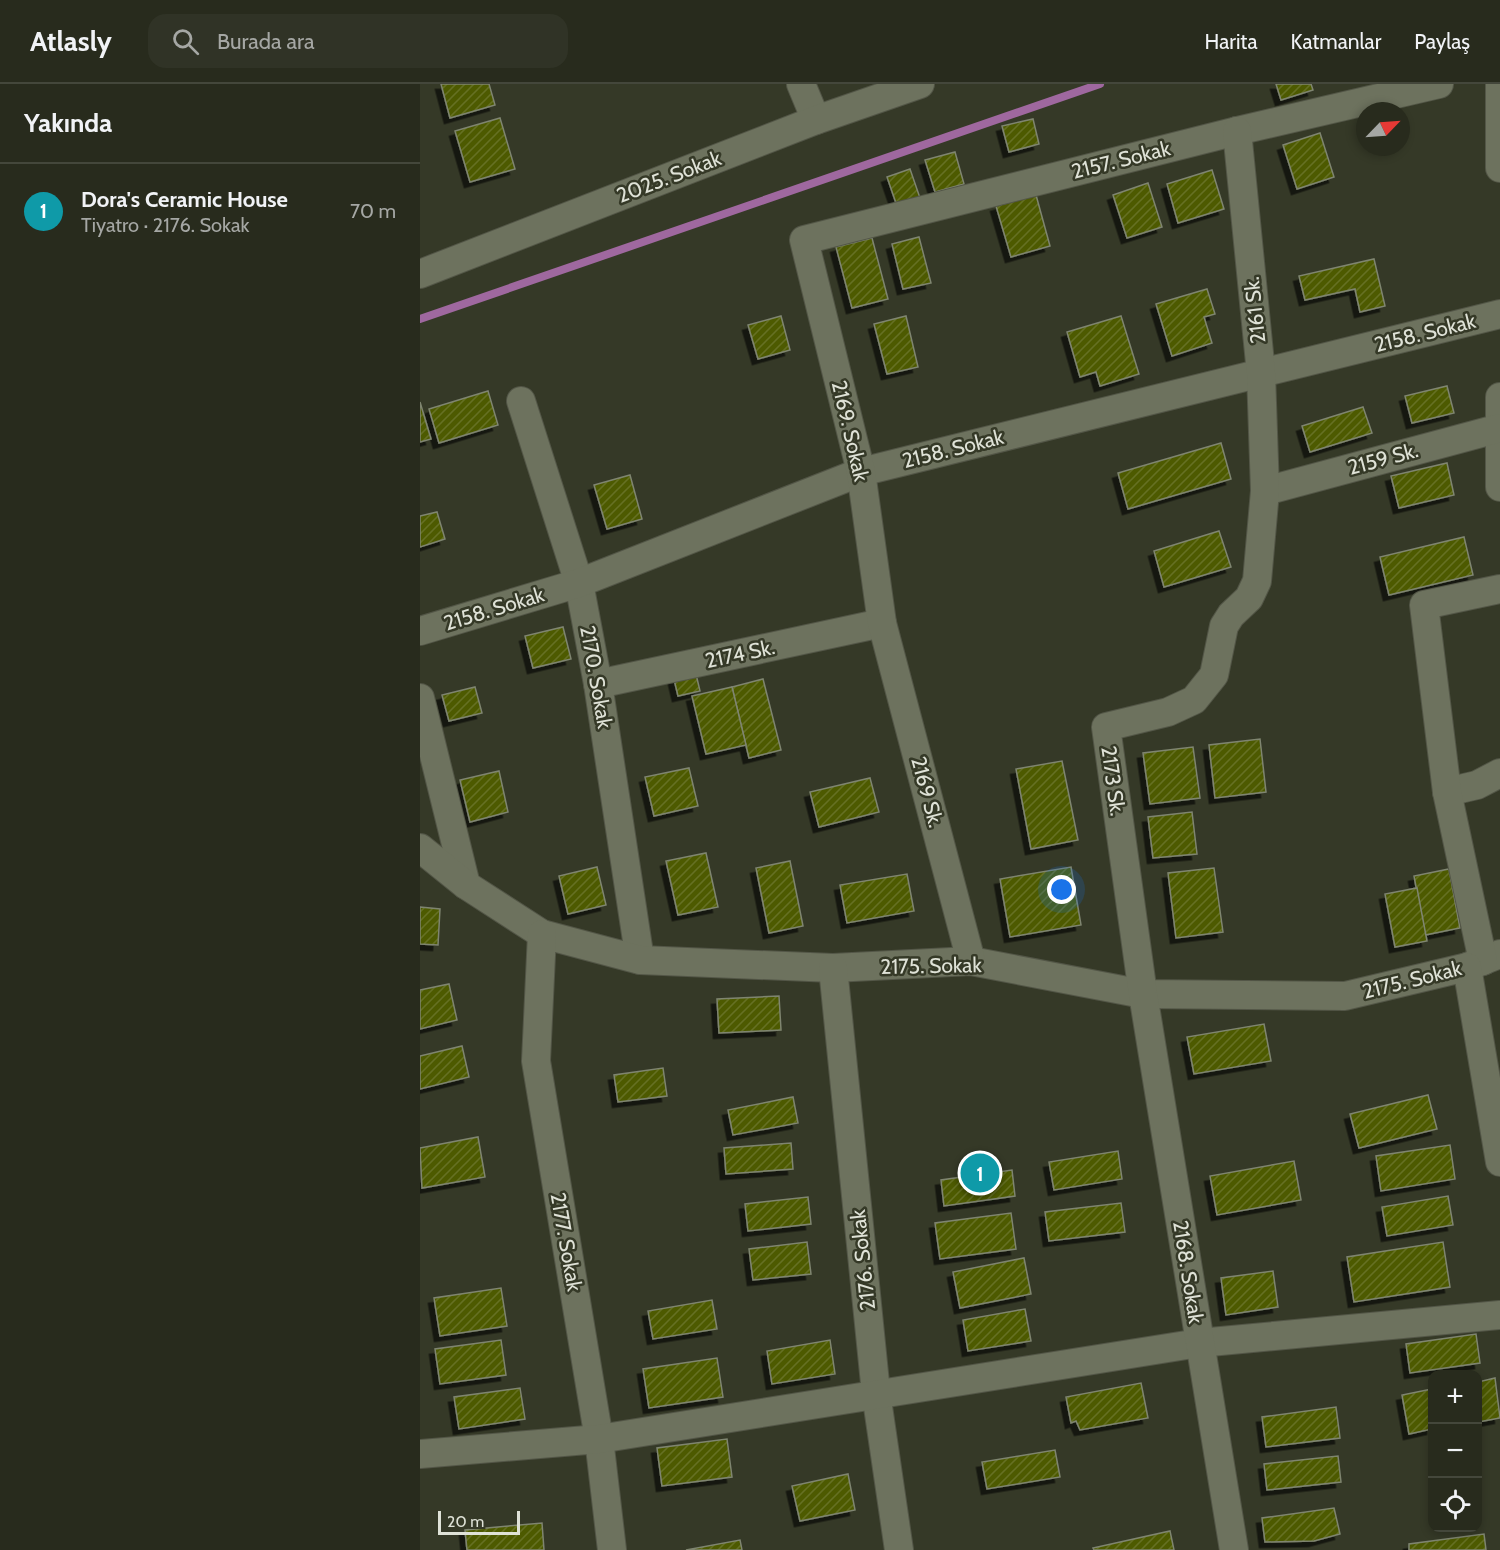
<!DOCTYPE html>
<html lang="tr">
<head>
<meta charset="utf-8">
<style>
  :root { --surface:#282b1d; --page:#303326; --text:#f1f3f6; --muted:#a5a7a4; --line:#44473b; --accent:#db2777 }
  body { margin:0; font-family:Cabin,sans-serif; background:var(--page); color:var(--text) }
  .controls { position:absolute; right:18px; bottom:18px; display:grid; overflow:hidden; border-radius:12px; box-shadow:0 3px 9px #0003 }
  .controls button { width:54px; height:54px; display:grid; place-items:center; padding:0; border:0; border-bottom:2px solid var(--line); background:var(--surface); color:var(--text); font:30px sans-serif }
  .compass { position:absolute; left:936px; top:18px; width:54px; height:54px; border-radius:50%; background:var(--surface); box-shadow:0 3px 9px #0003; rotate:65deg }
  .scale { position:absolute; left:18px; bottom:15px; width:82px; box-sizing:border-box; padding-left:6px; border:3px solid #dfe2d7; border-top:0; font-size:16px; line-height:21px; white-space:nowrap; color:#dfe2d7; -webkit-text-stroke:4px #353927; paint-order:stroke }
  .you { position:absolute; left:642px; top:806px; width:21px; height:21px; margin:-15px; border:4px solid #fff; border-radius:50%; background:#1a73e8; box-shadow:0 0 0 9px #1a73e833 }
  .badge { display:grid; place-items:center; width:39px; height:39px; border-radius:50%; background:var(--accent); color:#fff; font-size:20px; font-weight:700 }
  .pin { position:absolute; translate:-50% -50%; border:3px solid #fff; box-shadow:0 2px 6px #0006 }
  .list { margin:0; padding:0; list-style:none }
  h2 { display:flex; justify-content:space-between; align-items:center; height:78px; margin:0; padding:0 24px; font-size:26px }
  h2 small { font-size:20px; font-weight:400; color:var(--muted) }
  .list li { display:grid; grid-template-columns:39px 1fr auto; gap:18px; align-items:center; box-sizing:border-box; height:96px; padding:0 24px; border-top:2px solid var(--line) }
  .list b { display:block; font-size:22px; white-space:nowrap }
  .list p { margin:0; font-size:20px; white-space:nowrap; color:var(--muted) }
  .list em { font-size:20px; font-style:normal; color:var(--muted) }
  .icon { flex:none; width:33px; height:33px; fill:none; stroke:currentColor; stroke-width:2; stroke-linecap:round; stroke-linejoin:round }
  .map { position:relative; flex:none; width:1080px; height:1466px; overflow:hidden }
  header { display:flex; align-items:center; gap:36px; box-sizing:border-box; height:84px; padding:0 30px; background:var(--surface); border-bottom:2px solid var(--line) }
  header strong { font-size:28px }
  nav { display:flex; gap:33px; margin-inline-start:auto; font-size:21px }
  .search { width:420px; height:54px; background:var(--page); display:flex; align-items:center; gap:15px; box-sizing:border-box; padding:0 21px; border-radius:18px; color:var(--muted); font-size:22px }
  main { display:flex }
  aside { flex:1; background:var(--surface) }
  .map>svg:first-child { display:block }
</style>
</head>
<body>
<header>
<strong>Atlasly</strong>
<div class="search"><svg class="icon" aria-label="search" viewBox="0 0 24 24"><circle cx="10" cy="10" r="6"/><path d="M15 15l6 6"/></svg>Burada ara</div>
<nav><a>Harita</a><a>Katmanlar</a><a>Paylaş</a></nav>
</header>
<main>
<aside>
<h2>Yakında<small></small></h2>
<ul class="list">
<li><span class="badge" style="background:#0f9aa8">1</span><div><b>Dora's Ceramic House</b><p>Tiyatro · 2176. Sokak</p></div><em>70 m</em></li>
</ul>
</aside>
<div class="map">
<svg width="1080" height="1466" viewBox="0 0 1080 1466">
  <defs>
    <pattern id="building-hatch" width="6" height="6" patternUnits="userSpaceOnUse" patternTransform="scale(1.5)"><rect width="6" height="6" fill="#4d5a00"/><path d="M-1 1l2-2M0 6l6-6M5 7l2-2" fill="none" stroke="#667124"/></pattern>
    <filter id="shadow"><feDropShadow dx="-5.5" dy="5.5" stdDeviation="0" flood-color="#0009"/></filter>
  </defs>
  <rect width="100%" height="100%" fill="#353927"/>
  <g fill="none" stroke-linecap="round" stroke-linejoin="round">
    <!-- stream -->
    <polyline stroke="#9f689f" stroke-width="8" points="0,235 680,0"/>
  </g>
  <!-- building -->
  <g fill="url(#building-hatch)" stroke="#7f8570" stroke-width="1.5" filter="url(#shadow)">
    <polygon points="21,0 69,0 75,21 30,34"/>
    <polygon points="856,0 891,0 893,6 861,16"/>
    <polygon points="80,34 95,85 50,98 35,47"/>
    <polygon points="613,35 619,60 589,68 582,42"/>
    <polygon points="900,49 914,93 877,105 863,61"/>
    <polygon points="535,68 544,100 515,108 505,76"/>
    <polygon points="490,85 500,114 477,122 467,93"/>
    <polygon points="792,86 804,125 758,139 747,100"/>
    <polygon points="728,99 742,143 707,154 693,111"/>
    <polygon points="616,111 630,162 591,173 576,122"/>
    <polygon points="499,153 511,199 483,205 472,160"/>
    <polygon points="452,154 468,215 432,224 416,163"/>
    <polygon points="954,175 965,222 940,228 935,205 885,216 879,192"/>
    <polygon points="787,205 795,230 784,233 792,259 752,272 736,220"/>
    <polygon points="361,232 370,266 338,275 328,241"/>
    <polygon points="486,232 498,283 467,290 454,240"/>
    <polygon points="701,232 719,290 680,302 676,288 660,293 647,248"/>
    <polygon points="1027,302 1034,329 992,339 985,312"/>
    <polygon points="68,307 78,341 19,359 9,325"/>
    <polygon points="0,318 11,355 0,358"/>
    <polygon points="943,323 952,349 890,368 882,342"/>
    <polygon points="801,359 811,395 708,425 698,389"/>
    <polygon points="1027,379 1034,411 979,424 971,392"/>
    <polygon points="210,391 222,435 187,445 174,401"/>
    <polygon points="17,428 25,455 0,463 0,432"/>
    <polygon points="799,447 811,483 744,503 734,467"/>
    <polygon points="1044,453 1053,491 969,511 960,473"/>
    <polygon points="143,543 151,575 113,584 105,552"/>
    <polygon points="275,586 280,607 258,612 253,591"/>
    <polygon points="343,595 361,666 329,674 312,603"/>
    <polygon points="55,603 62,629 29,637 22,611"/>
    <polygon points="312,603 326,661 286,670 272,612"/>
    <polygon points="840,655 846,708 795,714 789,661"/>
    <polygon points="773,663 780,714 730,720 723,669"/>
    <polygon points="642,677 658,756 611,765 596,685"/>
    <polygon points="269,684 278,722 234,732 225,693"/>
    <polygon points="79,687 88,728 50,738 40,696"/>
    <polygon points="450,694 459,728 399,743 390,708"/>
    <polygon points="772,728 777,770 733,774 728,733"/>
    <polygon points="286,769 298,823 258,831 246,777"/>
    <polygon points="370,777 383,842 349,849 336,784"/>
    <polygon points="177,783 186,821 148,830 139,792"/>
    <polygon points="651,783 661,841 590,853 580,795"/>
    <polygon points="794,784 803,848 756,854 748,789"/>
    <polygon points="1029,785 1040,844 1005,851 994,792"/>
    <polygon points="487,790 494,827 427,839 420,801"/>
    <polygon points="997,804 1007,857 975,863 965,810"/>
    <polygon points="0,823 20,825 18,861 0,860"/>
    <polygon points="29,900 37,936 0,945 0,906"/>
    <polygon points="359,912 361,946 299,949 297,915"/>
    <polygon points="844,940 851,977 774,990 767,953"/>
    <polygon points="42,962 49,993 0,1005 0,972"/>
    <polygon points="243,984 247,1012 198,1018 194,991"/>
    <polygon points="1008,1011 1017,1045 939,1064 930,1030"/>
    <polygon points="373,1013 378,1039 313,1051 308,1026"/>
    <polygon points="58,1053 65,1093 2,1104 0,1064"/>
    <polygon points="371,1059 373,1085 306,1090 304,1064"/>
    <polygon points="1030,1061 1035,1095 961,1107 956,1072"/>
    <polygon points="698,1067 702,1095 634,1106 629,1078"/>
    <polygon points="874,1077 881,1116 797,1131 790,1092"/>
    <polygon points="592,1086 595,1112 524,1122 521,1096"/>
    <polygon points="1028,1112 1033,1141 967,1152 962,1123"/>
    <polygon points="388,1113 391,1140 328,1147 325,1120"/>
    <polygon points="701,1119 705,1148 629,1157 625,1128"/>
    <polygon points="591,1129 596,1165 520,1175 515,1139"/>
    <polygon points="387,1158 391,1190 333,1196 329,1165"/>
    <polygon points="1023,1158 1030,1203 934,1218 927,1173"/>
    <polygon points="604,1174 611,1210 540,1224 533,1188"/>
    <polygon points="853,1187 858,1223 806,1231 801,1194"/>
    <polygon points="81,1204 87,1242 20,1252 14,1214"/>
    <polygon points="292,1216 297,1245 233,1255 228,1227"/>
    <polygon points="605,1225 611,1257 548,1267 543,1236"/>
    <polygon points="1056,1250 1060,1279 990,1289 986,1260"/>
    <polygon points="81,1256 86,1291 20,1300 15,1265"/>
    <polygon points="410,1256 415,1290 352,1300 347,1267"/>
    <polygon points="297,1274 303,1313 229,1324 223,1285"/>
    <polygon points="1075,1294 1080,1334 1058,1338 1058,1298"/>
    <polygon points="721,1299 728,1334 660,1346 656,1337 651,1339 646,1313"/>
    <polygon points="100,1304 105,1335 39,1345 34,1313"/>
    <polygon points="1012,1305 1012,1345 989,1350 982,1311"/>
    <polygon points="916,1323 920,1354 846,1363 842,1333"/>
    <polygon points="307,1355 312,1393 242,1402 237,1364"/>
    <polygon points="635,1366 640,1393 567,1405 562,1378"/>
    <polygon points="918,1372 921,1398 847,1406 844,1380"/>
    <polygon points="428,1390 435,1426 380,1437 372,1402"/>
    <polygon points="914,1424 920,1450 894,1457 845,1458 842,1434"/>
    <polygon points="122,1439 124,1466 47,1466 45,1446"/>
    <polygon points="750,1447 754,1466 674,1466 673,1464"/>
    <polygon points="1064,1450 1066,1466 989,1466 989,1460"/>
    <polygon points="320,1456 322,1466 266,1466"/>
  </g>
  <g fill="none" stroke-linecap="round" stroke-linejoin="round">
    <!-- street casing -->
    <g stroke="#535647" stroke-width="30">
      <g id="street">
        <polyline points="381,0 396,36"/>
        <polyline points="1080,0 1080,84"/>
        <polyline points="0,190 396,36 500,0"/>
        <polyline points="1080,313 1080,403"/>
        <polyline points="101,317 159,499 178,600 220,876"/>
        <polyline points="845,407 1080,344"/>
        <polyline points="0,547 159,499 441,388 1080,230"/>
        <polyline points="178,600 462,539"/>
        <polyline points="0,614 46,801"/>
        <polyline points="1027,708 1057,701 1080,689"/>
        <polyline points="0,764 46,801 122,850 220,876 413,884 551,877 723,910 925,912 1047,883 1080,870"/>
        <polyline points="122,850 116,977 179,1355 192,1466"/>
        <polyline points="551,877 462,539 441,388 384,156 817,47 1019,0"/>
        <polyline points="1063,877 1027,708 1004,521 1080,505"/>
        <polyline points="1047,883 1080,1078"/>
        <polyline points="413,884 456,1309 479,1466"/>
        <polyline points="0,1370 179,1355 779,1259 1080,1231"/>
        <polyline points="814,1466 723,910 686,643 748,628 774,616 794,591 804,542 811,531 829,514 837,497 845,407 841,289 817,47"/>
      </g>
    </g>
    <!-- street -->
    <use href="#street" stroke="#6d725e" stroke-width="28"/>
  </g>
  <g text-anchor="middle" stroke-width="5" stroke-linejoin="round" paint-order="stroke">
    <!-- street labels -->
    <g font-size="21" fill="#dfe2d7" stroke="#353927">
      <text transform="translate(701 76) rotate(-14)" y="7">2157. Sokak</text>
      <text transform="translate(249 93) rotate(-21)" y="7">2025. Sokak</text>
      <text transform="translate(835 226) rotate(-96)" y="7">2161 Sk.</text>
      <text transform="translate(1005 249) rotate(-14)" y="7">2158. Sokak</text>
      <text transform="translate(430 347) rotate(77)" y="7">2169. Sokak</text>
      <text transform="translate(533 365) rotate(-14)" y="7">2158. Sokak</text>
      <text transform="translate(963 375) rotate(-15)" y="7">2159 Sk.</text>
      <text transform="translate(74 525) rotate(-17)" y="7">2158. Sokak</text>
      <text transform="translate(320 570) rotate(-12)" y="7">2174 Sk.</text>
      <text transform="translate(176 593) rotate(80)" y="7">2170. Sokak</text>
      <text transform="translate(693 697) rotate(82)" y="7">2173 Sk.</text>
      <text transform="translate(507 708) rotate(75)" y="7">2169 Sk.</text>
      <text transform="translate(511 882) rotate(-1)" y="7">2175. Sokak</text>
      <text transform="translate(992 896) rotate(-14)" y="7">2175. Sokak</text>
      <text transform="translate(146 1158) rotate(80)" y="7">2177. Sokak</text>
      <text transform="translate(443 1176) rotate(-96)" y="7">2176. Sokak</text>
      <text transform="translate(768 1188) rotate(81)" y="7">2168. Sokak</text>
    </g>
  </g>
</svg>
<div class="controls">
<button>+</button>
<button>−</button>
<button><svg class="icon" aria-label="locate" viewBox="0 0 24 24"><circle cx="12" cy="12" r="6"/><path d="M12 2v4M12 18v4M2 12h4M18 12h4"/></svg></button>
</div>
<svg class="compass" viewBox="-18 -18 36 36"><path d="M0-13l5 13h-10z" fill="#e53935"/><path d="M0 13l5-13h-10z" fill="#a5a7a4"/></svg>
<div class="scale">20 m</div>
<div class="you"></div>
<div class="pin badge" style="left:560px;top:1089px;background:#0f9aa8">1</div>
</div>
</main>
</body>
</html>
